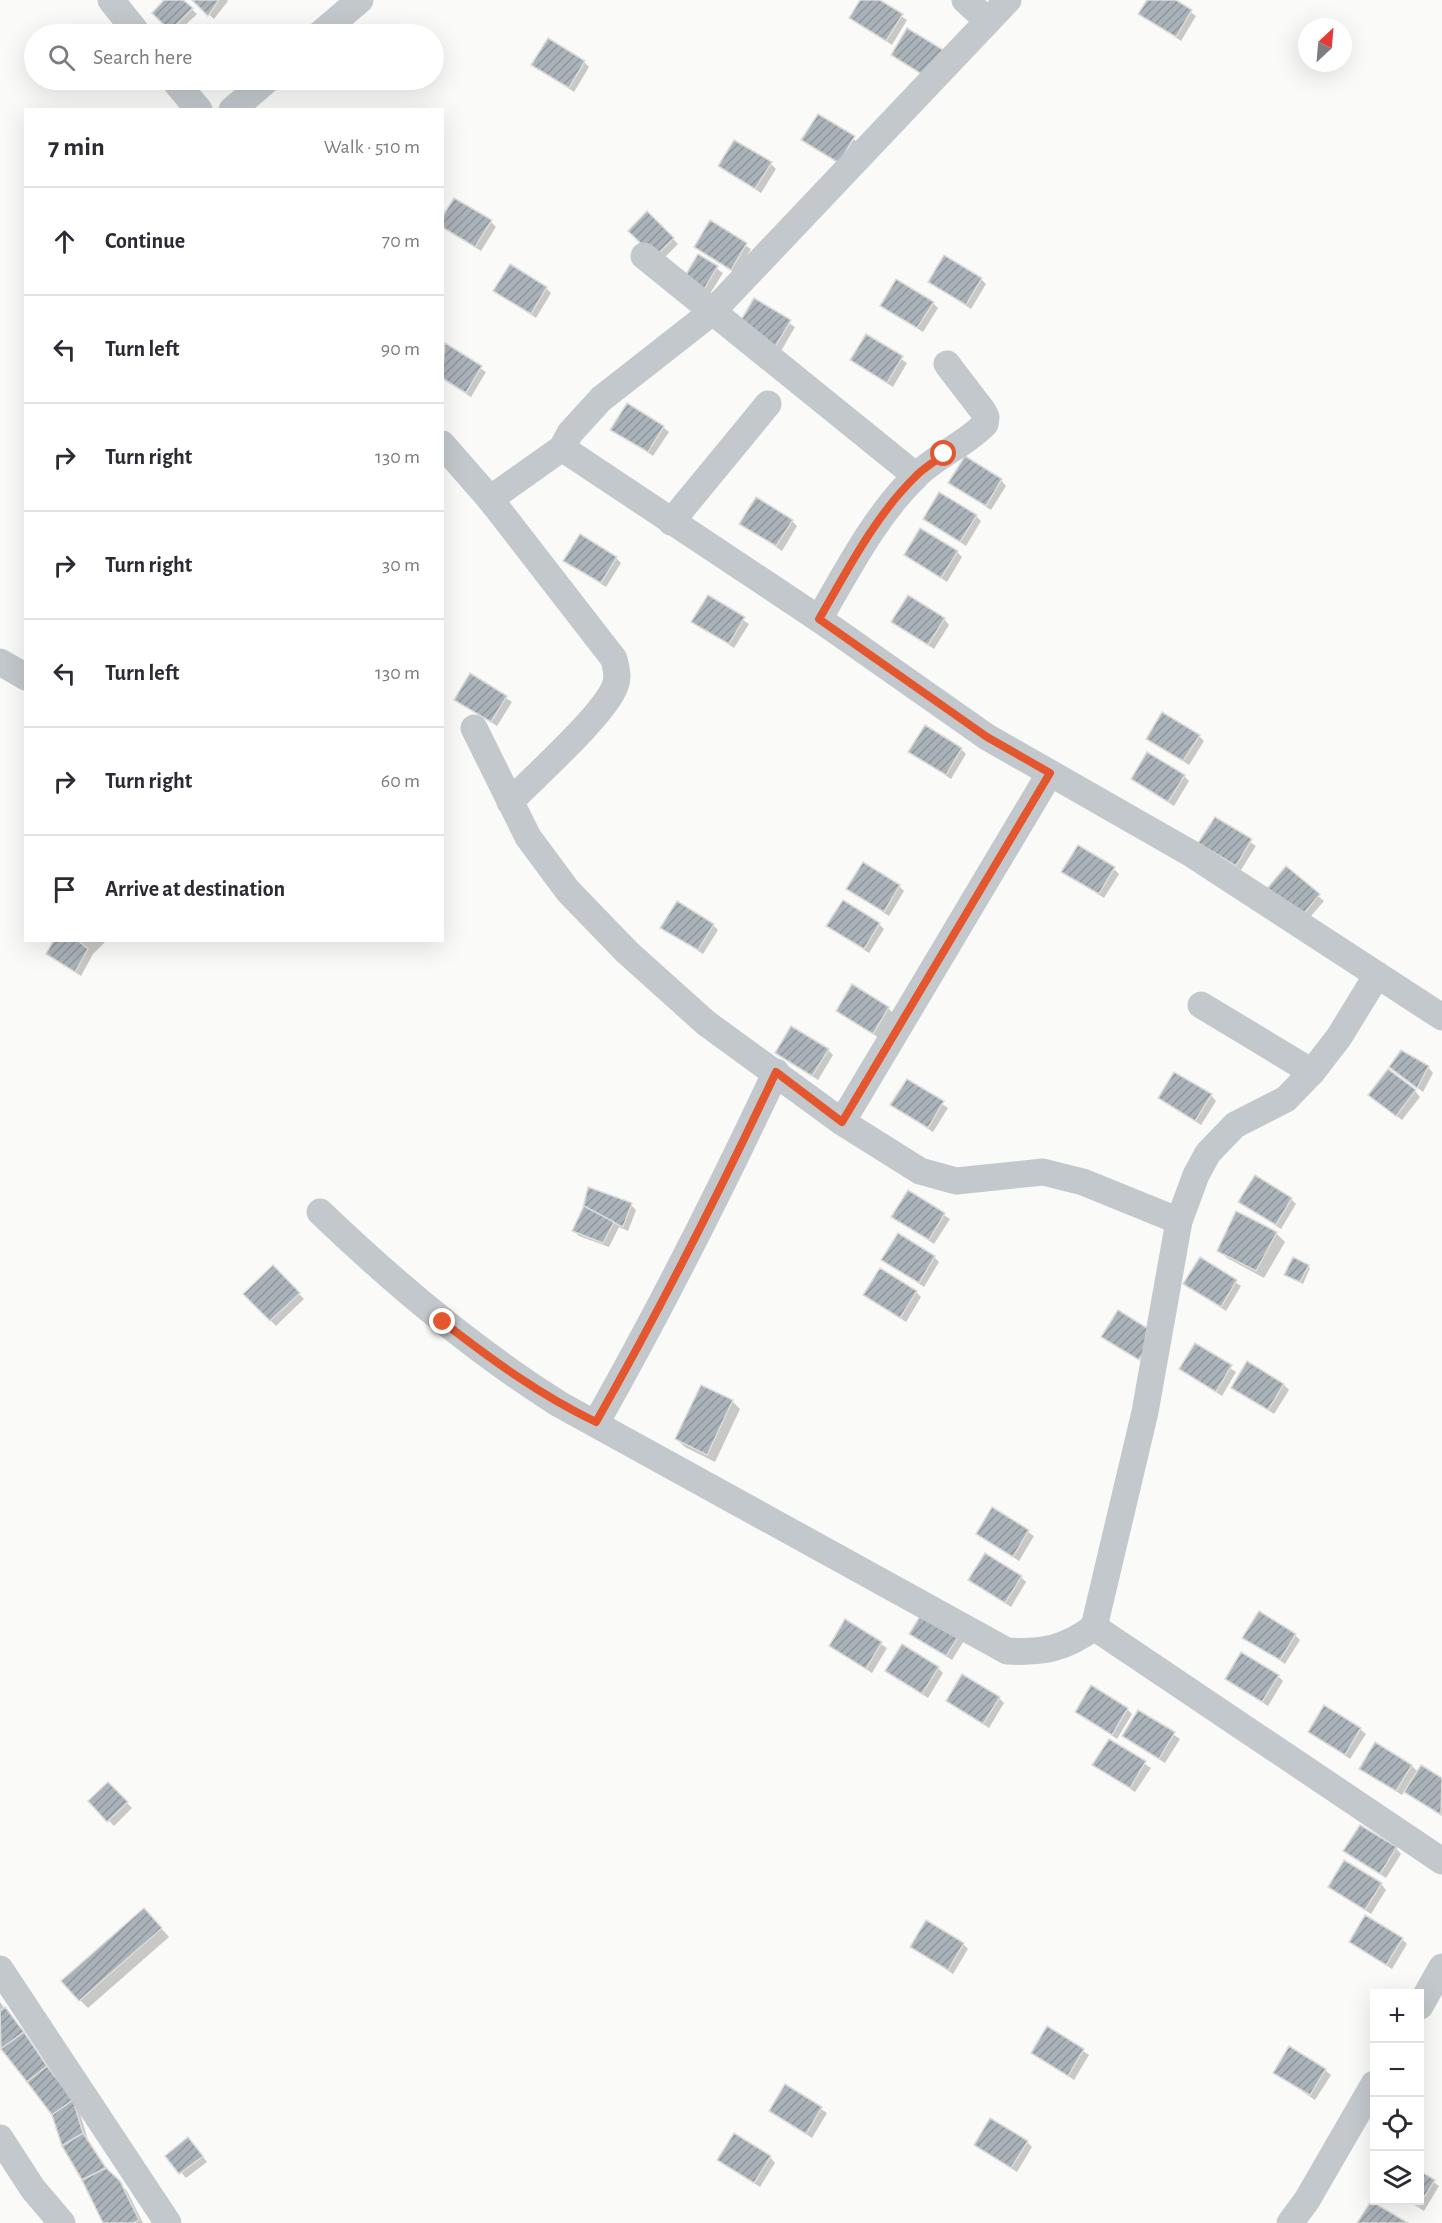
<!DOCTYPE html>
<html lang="en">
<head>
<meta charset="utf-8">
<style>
  :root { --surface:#fff; --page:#f7f7f7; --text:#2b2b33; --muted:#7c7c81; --line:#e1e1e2 }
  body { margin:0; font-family:"Alegreya Sans",sans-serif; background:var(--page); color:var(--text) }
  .controls { position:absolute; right:18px; bottom:18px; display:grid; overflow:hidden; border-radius:0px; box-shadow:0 6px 24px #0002 }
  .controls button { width:54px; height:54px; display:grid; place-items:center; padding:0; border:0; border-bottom:2px solid var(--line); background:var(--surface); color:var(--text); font:30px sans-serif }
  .compass { position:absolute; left:1298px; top:18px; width:54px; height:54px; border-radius:50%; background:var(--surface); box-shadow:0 6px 24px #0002; rotate:26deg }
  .stop { position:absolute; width:18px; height:18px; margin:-14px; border:4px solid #e4572e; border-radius:50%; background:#fff }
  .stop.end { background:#e4572e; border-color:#fff; box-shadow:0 2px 6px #0008 }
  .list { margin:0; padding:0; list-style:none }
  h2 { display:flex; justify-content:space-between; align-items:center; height:78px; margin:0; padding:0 24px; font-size:26px }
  h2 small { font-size:20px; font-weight:400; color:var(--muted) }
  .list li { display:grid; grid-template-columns:39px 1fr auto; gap:18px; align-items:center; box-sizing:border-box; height:108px; padding:0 24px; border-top:2px solid var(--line) }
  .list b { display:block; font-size:22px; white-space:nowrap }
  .list em { font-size:20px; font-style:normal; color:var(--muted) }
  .icon { flex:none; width:33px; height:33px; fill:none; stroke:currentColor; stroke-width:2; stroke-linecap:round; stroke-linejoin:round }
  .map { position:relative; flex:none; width:1442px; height:2223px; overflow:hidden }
  .search { position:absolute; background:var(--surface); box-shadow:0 6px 24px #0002; left:24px; top:24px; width:420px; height:66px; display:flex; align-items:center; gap:15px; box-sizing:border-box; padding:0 21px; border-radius:33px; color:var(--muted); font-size:22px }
  .panel { position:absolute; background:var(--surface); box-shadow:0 6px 24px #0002; left:24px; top:108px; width:420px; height:834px; border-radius:0px }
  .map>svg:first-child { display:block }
</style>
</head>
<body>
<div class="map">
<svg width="1442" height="2223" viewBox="0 0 1442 2223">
  <defs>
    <pattern id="building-hatch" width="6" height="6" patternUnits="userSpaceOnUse" patternTransform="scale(1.5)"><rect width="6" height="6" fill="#aab3b9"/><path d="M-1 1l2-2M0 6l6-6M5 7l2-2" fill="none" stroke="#8e969c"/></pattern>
  </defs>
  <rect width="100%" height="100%" fill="#fafaf8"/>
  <!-- shadow -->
  <g fill="#0003">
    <polygon points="166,0 181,0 197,14 176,34 154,13"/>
    <polygon points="193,0 227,0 228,1 214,19"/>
    <polygon points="862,0 877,0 907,20 892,45 851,18"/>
    <polygon points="1149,0 1173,0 1196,16 1181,41 1140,14"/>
    <polygon points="584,62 589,67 574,92 533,65"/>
    <polygon points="818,116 859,143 844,167 803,140"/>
    <polygon points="771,164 776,169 761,193 720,166"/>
    <polygon points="647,213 678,244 661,261"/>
    <polygon points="491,222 496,227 481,251 442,227"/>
    <polygon points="710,222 751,249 736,274 695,247"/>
    <polygon points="698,256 723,273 708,297 689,286"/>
    <polygon points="981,279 986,284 971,309 930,282"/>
    <polygon points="546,288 551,293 536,318 495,291"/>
    <polygon points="755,300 795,327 781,351 745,330"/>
    <polygon points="933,303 938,308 923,332 882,305"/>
    <polygon points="866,336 907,363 893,387 851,360"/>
    <polygon points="445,345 486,372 471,397 442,379 442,349"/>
    <polygon points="663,427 669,432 653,456 612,429"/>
    <polygon points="1001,480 1006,486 991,510 950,483"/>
    <polygon points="976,516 981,521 966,546 925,518"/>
    <polygon points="792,521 797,526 782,551 741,523"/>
    <polygon points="957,552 962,557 947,582 906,555"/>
    <polygon points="616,558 621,563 606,587 565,561"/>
    <polygon points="708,597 749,624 734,648 693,621"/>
    <polygon points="944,619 949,625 934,649 893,622"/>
    <polygon points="471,675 512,702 497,726 456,699"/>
    <polygon points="1199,736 1204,741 1189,765 1148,738"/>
    <polygon points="961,749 966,754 951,779 910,752"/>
    <polygon points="1184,776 1189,781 1174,806 1133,779"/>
    <polygon points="1215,819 1256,846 1241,870 1205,848"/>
    <polygon points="1114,869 1119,874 1104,898 1063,872"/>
    <polygon points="899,886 904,891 889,916 848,889"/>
    <polygon points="1273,895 1318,896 1324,901 1306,922"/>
    <polygon points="879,924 884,929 869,953 828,926"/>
    <polygon points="713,925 718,930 703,954 662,927"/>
    <polygon points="56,940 107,940 93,954 81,976 53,958"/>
    <polygon points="888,1008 893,1013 879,1038 837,1010"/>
    <polygon points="828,1050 833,1055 818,1080 777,1053"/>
    <polygon points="1428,1067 1433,1073 1423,1092 1396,1072"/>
    <polygon points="907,1081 948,1108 933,1132 892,1105"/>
    <polygon points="1415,1091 1420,1097 1402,1120 1375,1100"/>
    <polygon points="1211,1095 1216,1101 1201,1125 1160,1098"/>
    <polygon points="908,1192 950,1219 934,1244 893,1217"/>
    <polygon points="1291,1199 1296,1204 1281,1229 1240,1202"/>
    <polygon points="631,1205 636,1210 628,1231 619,1227 609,1247 579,1236 574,1231"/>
    <polygon points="1237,1213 1276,1233 1285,1242 1264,1278 1227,1258 1219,1250"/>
    <polygon points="934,1257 939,1262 924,1287 883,1259"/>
    <polygon points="1200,1259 1241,1286 1226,1311 1185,1284"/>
    <polygon points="1308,1266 1310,1268 1303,1284 1288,1276"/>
    <polygon points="273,1267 304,1299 276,1326 245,1294"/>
    <polygon points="916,1292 921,1297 906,1322 865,1295"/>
    <polygon points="1196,1345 1236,1372 1222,1396 1181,1369"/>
    <polygon points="1284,1385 1289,1390 1274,1414 1233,1387"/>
    <polygon points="732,1401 740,1409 715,1462 685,1447 676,1439"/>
    <polygon points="993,1509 1034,1536 1019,1561 977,1534"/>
    <polygon points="1021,1577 1026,1582 1011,1607 970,1580"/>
    <polygon points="846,1621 887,1648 872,1673 831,1646"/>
    <polygon points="911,1634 967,1636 952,1660"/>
    <polygon points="1295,1635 1300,1640 1285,1664 1244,1637"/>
    <polygon points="938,1668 943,1673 928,1698 887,1671"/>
    <polygon points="1278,1676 1283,1681 1268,1706 1227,1679"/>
    <polygon points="999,1698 1004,1703 989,1728 948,1701"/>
    <polygon points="1127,1709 1132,1714 1117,1739 1076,1712"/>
    <polygon points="1139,1712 1180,1739 1165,1763 1123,1736"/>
    <polygon points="1360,1729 1366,1734 1350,1759 1310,1732"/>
    <polygon points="1109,1741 1151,1768 1135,1792 1094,1765"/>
    <polygon points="1412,1766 1418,1772 1421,1767 1442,1780 1442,1816 1405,1790 1402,1795 1361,1768"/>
    <polygon points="108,1784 132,1808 114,1826 90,1801"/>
    <polygon points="1396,1848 1401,1854 1386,1878 1345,1851"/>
    <polygon points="1381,1884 1386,1890 1371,1914 1330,1887"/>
    <polygon points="152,1918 169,1937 88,2008 80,2000"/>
    <polygon points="1402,1939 1407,1944 1392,1969 1351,1942"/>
    <polygon points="963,1944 968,1949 953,1974 912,1947"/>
    <polygon points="0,2002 78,2107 88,2140 111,2175 127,2191 143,2223 105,2223 53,2115 0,2044"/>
    <polygon points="1048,2028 1089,2055 1074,2080 1033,2052"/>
    <polygon points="1325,2070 1331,2075 1315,2100 1275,2073"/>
    <polygon points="786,2086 827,2113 812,2138 771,2111"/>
    <polygon points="1027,2142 1032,2147 1017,2172 976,2145"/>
    <polygon points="193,2144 207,2162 186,2178 167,2156"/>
    <polygon points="770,2157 775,2163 760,2187 719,2160"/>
    <polygon points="1420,2173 1439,2186 1424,2211 1407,2200 1420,2200"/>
  </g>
  <!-- building -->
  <g fill="url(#building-hatch)" stroke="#dcdcda" stroke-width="1.5">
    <polygon points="164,0 183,0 193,8 170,31 152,13"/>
    <polygon points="192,0 219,0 208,16"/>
    <polygon points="860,0 880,0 903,14 886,41 849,18"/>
    <polygon points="1147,0 1176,0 1192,10 1176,37 1138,14"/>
    <polygon points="907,28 945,51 928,78 891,55"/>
    <polygon points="548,38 585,61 569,88 531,65"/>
    <polygon points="818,114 855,136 839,163 801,140"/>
    <polygon points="734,140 772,162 755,189 718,166"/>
    <polygon points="454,198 492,220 475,247 442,227 442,217"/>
    <polygon points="647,211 674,238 655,257 628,231"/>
    <polygon points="710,220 747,243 731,270 694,247"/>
    <polygon points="698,254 718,266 702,293 682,281"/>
    <polygon points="944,255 982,278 966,305 928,282"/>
    <polygon points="510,264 547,287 531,314 493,291"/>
    <polygon points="896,279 934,302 917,328 880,306"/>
    <polygon points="754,298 791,320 775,347 738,325"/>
    <polygon points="866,334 903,356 887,383 850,360"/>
    <polygon points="445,343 482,366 466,393 442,378"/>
    <polygon points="627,403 664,426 648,452 610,430"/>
    <polygon points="965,456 1002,479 986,506 948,483"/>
    <polygon points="939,492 977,515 960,542 923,519"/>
    <polygon points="756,497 793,520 776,546 739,524"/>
    <polygon points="920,528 958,551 941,578 904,555"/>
    <polygon points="580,534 617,557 601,583 563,561"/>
    <polygon points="708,595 745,617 729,644 691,622"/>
    <polygon points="908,595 945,618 928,645 891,622"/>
    <polygon points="470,673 507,696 491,722 454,700"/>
    <polygon points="1162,712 1200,735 1183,761 1146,739"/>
    <polygon points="925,725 962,748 946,775 908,752"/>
    <polygon points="1147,752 1185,775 1168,802 1131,779"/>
    <polygon points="1215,817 1252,839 1236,866 1198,843"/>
    <polygon points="1078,845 1115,867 1099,894 1061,872"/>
    <polygon points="863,862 900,885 884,912 846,889"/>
    <polygon points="1286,866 1320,894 1300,918 1266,890"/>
    <polygon points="843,900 880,923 864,949 826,926"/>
    <polygon points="677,901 714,924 698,950 660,928"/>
    <polygon points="54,940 77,940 88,949 75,972 46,954"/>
    <polygon points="852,984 889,1007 873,1034 836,1011"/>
    <polygon points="791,1026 829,1049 812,1076 775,1053"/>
    <polygon points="1401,1050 1429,1066 1417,1088 1389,1067"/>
    <polygon points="1388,1069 1416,1090 1396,1116 1368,1095"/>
    <polygon points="1174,1072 1212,1094 1195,1121 1158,1098"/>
    <polygon points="907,1079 944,1101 928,1128 890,1105"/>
    <polygon points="1255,1175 1292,1198 1276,1225 1238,1202"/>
    <polygon points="588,1187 632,1203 623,1227 583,1208"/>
    <polygon points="908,1190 945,1213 929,1240 891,1217"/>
    <polygon points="584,1206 614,1222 603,1243 572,1231"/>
    <polygon points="1236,1211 1277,1232 1256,1271 1217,1251"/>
    <polygon points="898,1233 935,1256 919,1283 881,1260"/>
    <polygon points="1200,1257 1237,1280 1221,1307 1183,1284"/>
    <polygon points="1293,1257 1309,1265 1300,1282 1284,1275"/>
    <polygon points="273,1265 300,1293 270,1321 243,1294"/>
    <polygon points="880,1268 917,1291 900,1318 863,1295"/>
    <polygon points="1118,1310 1155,1333 1139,1360 1101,1337"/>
    <polygon points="1195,1343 1232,1365 1216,1392 1179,1369"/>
    <polygon points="1247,1361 1284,1384 1268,1410 1231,1388"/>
    <polygon points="701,1385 733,1400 707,1455 675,1439"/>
    <polygon points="992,1507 1029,1530 1013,1557 976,1534"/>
    <polygon points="985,1553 1022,1576 1005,1603 968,1580"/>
    <polygon points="926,1607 963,1630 946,1656 909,1634"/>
    <polygon points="1259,1611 1296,1634 1280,1660 1242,1638"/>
    <polygon points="845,1619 882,1642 866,1669 829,1646"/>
    <polygon points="902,1644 939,1667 922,1694 885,1671"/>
    <polygon points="1241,1652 1279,1675 1262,1702 1225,1679"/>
    <polygon points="962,1674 1000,1697 983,1724 946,1701"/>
    <polygon points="1091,1685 1128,1708 1112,1735 1075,1712"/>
    <polygon points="1324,1705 1361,1728 1345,1755 1308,1732"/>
    <polygon points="1138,1710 1175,1732 1159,1759 1122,1736"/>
    <polygon points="1109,1739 1146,1761 1130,1788 1092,1765"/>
    <polygon points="1375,1742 1412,1765 1396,1791 1359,1769"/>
    <polygon points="1421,1765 1442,1778 1441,1815 1404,1792"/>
    <polygon points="108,1782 128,1802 107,1822 88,1801"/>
    <polygon points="1360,1825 1397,1847 1380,1874 1343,1851"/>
    <polygon points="1344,1860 1382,1883 1365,1910 1328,1887"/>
    <polygon points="144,1908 162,1928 79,2001 61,1981"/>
    <polygon points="1365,1915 1403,1938 1386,1965 1349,1942"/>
    <polygon points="926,1920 964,1943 948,1970 910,1947"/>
    <polygon points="5,2007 24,2032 1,2049 0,2011"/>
    <polygon points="1047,2026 1084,2049 1068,2076 1031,2053"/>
    <polygon points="24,2032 47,2066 27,2082 1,2049"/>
    <polygon points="1289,2046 1326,2069 1310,2095 1273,2073"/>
    <polygon points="47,2066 73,2100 52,2115 27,2082"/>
    <polygon points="785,2084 822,2107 806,2134 769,2111"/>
    <polygon points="73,2100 83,2133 62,2146 52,2115"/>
    <polygon points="990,2118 1028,2141 1011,2168 974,2145"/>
    <polygon points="83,2133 106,2168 82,2180 62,2146"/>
    <polygon points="734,2133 771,2156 754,2183 717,2160"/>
    <polygon points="188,2137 203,2156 179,2174 165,2156"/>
    <polygon points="106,2168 120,2181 139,2220 133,2223 103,2223 82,2180"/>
    <polygon points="1420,2171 1435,2180 1418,2207 1408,2200 1420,2200"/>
    <polygon points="1371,2201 1408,2223 1357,2223"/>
  </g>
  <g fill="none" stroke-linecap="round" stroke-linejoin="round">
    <!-- minor -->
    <g stroke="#c3c8cc" stroke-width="27">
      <polyline points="111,0 138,34"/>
      <polyline points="965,0 988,21"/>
      <polyline points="1008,0 712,312 601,399 570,433 562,448 819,619 987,737 1190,853 1442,1017"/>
      <polyline points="320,34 360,0"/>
      <polyline points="174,80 199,110"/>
      <polyline points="232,110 267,80"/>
      <polyline points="644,256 916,476"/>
      <path d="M442,444L490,499L614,659C616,668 619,677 615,686C605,714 534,777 510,802"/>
      <polyline points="490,499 562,448"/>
      <polyline points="671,522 768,404"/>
      <path d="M819,619C847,571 875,516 915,477C935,456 965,445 985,424L986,417L983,411L947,364"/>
      <polyline points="0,662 26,677"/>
      <polyline points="474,728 528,837 568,891 627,952 706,1023 842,1122 920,1171 956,1181 1043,1172 1083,1182 1179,1221"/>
      <polyline points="1201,1005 1312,1072"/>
      <polyline points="842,1122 1050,773"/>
      <path d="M320,1212C394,1283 472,1349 559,1404L1007,1651C1042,1653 1065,1649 1094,1627L1145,1412L1179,1221L1196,1175L1208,1153L1235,1125L1286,1099L1312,1072L1339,1037L1377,975"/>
      <path d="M596,1423C661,1308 720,1191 776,1072"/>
      <polyline points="1094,1627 1442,1861"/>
      <polyline points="0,1969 168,2223"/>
      <polyline points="1420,2006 1442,1967"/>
      <polyline points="0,2138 33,2189 62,2223"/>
      <polyline points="1290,2223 1307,2200 1374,2084"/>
    </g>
  </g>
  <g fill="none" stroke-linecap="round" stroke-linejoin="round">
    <!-- route -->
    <path stroke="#e4572e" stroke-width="8" d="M443,1322C492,1360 540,1395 596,1422C661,1308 720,1191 776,1072L842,1122L1050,773L987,737L819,619C847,571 875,516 915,477C923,468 935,462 944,454"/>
  </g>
</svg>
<div class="controls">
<button>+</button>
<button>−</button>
<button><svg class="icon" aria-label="locate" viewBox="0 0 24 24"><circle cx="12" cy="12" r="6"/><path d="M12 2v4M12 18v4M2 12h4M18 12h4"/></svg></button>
<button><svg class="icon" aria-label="layers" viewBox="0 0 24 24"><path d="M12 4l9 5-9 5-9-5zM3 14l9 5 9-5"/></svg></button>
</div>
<svg class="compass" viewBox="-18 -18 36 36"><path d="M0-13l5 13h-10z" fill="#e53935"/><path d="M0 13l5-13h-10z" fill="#7c7c81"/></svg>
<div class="stop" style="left:944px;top:454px"></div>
<div class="stop end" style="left:443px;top:1322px"></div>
<div class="search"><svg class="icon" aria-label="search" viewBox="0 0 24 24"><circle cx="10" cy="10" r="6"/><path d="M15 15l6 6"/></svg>Search here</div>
<section class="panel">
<h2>7 min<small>Walk · 510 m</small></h2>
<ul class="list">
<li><svg class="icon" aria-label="ahead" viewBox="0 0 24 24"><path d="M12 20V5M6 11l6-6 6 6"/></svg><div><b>Continue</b></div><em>70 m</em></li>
<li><svg class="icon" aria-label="left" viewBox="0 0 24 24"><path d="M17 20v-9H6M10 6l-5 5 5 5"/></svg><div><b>Turn left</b></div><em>90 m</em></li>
<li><svg class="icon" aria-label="right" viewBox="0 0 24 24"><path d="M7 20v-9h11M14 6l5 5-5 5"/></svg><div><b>Turn right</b></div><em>130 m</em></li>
<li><svg class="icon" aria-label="right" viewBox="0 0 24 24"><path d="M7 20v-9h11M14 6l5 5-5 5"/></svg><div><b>Turn right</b></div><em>30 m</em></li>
<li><svg class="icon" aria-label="left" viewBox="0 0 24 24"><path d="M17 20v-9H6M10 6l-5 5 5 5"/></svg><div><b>Turn left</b></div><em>130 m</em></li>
<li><svg class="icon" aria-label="right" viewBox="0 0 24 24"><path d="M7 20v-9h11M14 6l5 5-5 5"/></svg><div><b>Turn right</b></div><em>60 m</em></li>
<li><svg class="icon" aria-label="arrive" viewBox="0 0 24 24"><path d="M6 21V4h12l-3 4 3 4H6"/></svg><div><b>Arrive at destination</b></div></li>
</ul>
</section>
</div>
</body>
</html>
